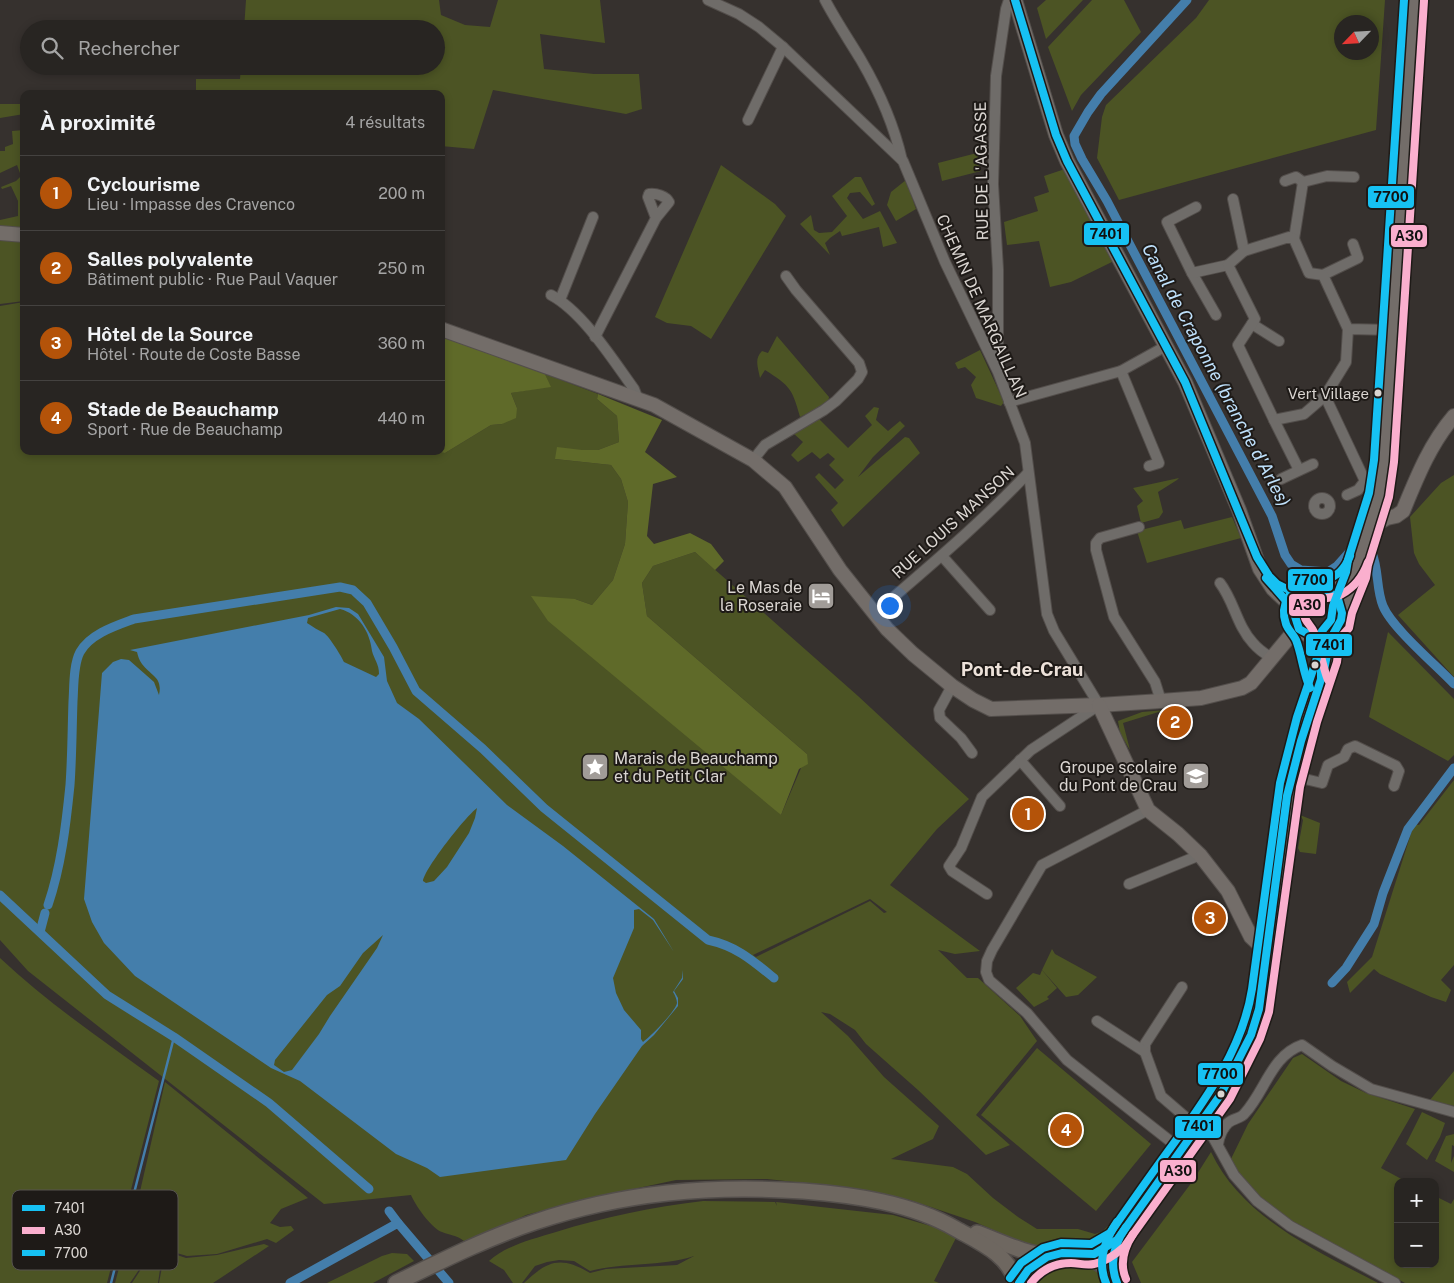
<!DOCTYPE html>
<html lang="fr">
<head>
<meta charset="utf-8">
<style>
  :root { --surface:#282522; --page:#34312f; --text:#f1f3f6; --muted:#a5a5a5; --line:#444240; --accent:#b45309 }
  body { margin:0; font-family:"Public Sans",sans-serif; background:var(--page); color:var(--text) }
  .controls { position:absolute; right:15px; bottom:15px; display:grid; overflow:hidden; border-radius:10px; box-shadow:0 2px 8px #0003 }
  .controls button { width:45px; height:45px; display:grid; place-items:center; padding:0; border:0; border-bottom:1px solid var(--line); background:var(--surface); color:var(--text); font:25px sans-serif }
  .compass { position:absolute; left:1334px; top:15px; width:45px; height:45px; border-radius:50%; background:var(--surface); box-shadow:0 2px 8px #0003; rotate:245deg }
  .you { position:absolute; left:889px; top:605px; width:18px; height:18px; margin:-12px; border:4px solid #fff; border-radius:50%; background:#1a73e8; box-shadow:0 0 0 8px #1a73e833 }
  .badge { display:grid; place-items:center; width:32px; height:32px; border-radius:50%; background:var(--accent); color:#fff; font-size:16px; font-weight:700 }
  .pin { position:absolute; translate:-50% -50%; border:2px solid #fff; box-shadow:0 1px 5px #0006 }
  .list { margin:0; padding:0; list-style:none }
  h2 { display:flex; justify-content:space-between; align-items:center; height:65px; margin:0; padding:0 20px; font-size:21px }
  h2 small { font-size:16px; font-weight:400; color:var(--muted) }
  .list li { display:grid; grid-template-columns:32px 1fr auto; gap:15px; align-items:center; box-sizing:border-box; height:75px; padding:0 20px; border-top:1px solid var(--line) }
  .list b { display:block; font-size:19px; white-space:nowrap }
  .list p { margin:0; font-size:16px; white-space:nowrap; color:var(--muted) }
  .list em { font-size:16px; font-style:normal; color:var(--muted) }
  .icon { flex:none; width:28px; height:28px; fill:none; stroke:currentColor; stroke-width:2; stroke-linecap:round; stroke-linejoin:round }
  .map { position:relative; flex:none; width:1454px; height:1283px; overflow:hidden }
  .search { position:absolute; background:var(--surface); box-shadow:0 2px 8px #0003; left:20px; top:20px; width:425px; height:55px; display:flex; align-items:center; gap:12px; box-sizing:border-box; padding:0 18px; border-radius:28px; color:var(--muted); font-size:19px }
  .panel { position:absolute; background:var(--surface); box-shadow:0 2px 8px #0003; left:20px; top:90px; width:425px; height:365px; border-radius:10px }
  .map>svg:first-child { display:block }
</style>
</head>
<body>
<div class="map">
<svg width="1454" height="1283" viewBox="0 0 1454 1283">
  <rect width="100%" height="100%" fill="#36312e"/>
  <!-- green -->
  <g fill="#4c5424" fill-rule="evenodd">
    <polygon points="246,0 439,0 441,15 465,25 490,27 498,0 600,0 605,43 540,34 544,69 594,74 639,74 642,109 626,114 493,90 474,149 441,146 441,94 288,94 288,92 287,94 196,94 196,79 240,79 241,66 436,66 436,29 244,29"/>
    <polygon points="1046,0 1083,0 1046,39 1037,8"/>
    <polygon points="1092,0 1124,0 1141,32 1081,95 1072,111 1048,47"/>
    <path d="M1209,0H1385L1376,130L1119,200L1097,158L1102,117L1106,105L1196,18ZM1372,22V52H1342V22Z"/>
    <polygon points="0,104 24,104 24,114 0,118"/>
    <polygon points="24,130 24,229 0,226 0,220 18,216 18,201 11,186 2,189 1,187 16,181 21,176 17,165 0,173 0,151 5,151 5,147 13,144 12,131"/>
    <polygon points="977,153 981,171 942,181 938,163"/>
    <polygon points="721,165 775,204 786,216 711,339 691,326 667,323 655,317"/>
    <polygon points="1065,169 1114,261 1071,282 1050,287 1039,241 1007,245 1004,222 1038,211 1034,197 1049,192 1044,176"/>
    <polygon points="855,177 861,177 875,204 872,206 860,192 850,193 847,198 863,219 880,211 897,243 883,247 879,227 842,236 840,231 830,238 825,243 830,255 800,224 811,215 814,230 819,233 832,232 847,216 832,196"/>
    <polygon points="906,180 916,209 896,221 887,205 891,192"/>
    <polygon points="0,236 24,240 24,301 0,304"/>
    <path d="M24,302V451H431L445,453L491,425L502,424L517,408L511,393L550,386L545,374L598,394L597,399L617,416L619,442L598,450H582L555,459L611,465L621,479L628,502L625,544L613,580L592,605L575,599L781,815L807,754L647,616L642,583L653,566L695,552L858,696L969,799L937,829L890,885L980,951L955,954L938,950L967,978H978L1020,1016L1037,1041L976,1115L1010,1145L986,1155L918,1090L866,1044L855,1030L830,1014L821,1012L848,1036L884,1077L939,1126L933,1139L891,1159L953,1167L967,1174L993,1198L1018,1217L1037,1229H1078L1095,1234L1103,1231L1144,1188C1135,1202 1109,1243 1095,1247C1086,1250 1073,1245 1064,1244C1052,1244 1043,1249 1030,1246L975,1222L910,1200L840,1187L767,1179L676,1180L591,1198L526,1215L489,1233L464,1241C455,1234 451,1236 442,1232C432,1229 415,1205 411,1195L324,1204L28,971L0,940V306ZM870,899L887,912L884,913L870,901L756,957L753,955Z"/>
    <path d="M777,336L829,397L828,403L800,417C792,388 790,386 765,370L760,378C758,367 754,359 762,351L768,353Z"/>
    <polygon points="980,350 1004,402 1001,406 976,398 971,385 976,377 965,367 958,369 955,363"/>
    <polygon points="874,407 879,408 876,420 888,431 900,421 905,426 873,457 858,477 905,437 909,438 920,453 843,527 831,510 838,503 815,477 819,473 835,489 844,480 829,465 835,459 828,453 820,459 812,452 798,462 791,455 803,442 793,433 819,419 848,448 872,425 865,416"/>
    <polygon points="1454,475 1454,677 1398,615 1435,585 1419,564 1414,553 1410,517 1441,483"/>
    <polygon points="1179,478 1177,480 1158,492 1163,512 1159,518 1141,523 1137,506 1143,501 1133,488"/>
    <polygon points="1232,517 1241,538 1147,563 1137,531 1181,520 1184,529"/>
    <polygon points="1388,632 1454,699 1454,755 1448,761 1369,717"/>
    <polygon points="1165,710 1123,723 1130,750 1120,733 1118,721 1142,712"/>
    <polygon points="1454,780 1454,965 1441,980 1451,990 1446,1002 1431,997 1380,974 1374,969 1350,993 1347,982 1372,957 1414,824 1419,825"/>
    <polygon points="1300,815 1320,823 1316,854 1300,852 1298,848 1303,820"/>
    <polygon points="1052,949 1055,954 1097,977 1078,995 1066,997 1042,970"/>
    <path d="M0,958C49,1004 105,1042 159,1081L107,1283H0Z"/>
    <polygon points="1042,970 1057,988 1047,997 1049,999 1034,1007 1016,988 1033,973 1040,975"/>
    <polygon points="1037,1048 1151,1144 1096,1211 981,1115"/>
    <polygon points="1302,1054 1341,1081 1366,1093 1415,1109 1381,1168 1407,1182 1398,1182 1398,1264 1435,1264 1435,1196 1451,1204 1454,1199 1454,1283 1405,1283 1334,1245 1290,1220 1260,1197 1238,1175 1230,1161 1248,1124 1293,1058"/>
    <polygon points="1454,1071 1454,1106 1430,1100"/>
    <polygon points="165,1082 308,1198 281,1209 270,1223 280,1227 291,1226 294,1230 276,1243 267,1239 217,1254 187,1256 163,1249 158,1283 132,1283 156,1246 151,1239 155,1246 130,1283 115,1283 135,1208 138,1222 136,1209"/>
    <polygon points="1422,1112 1445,1123 1440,1137 1427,1160 1406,1144"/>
    <polygon points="1454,1134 1454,1146 1452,1145 1451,1163 1454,1156 1454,1172 1435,1161 1446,1136"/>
    <path d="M1211,1152C1242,1218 1317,1251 1378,1283H1141L1132,1262L1192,1182Z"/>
    <path d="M703,1201L775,1202L777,1206L776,1202L893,1215L958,1234L934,1281L939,1283H524C548,1260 561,1256 590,1273L606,1269L677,1265L694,1256C660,1267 624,1262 590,1271L574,1261L559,1260L547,1262L535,1266L522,1283H513L504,1270L489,1261C507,1245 533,1239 556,1232C604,1217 652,1207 703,1201Z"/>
    <polygon points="264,1244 269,1246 213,1283 159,1283 165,1251 186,1258 217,1255"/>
    <polygon points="392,1253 407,1254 414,1261 373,1283 327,1283 382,1256"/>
    <path d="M1062,1262C1080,1262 1096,1266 1107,1283H1030C1038,1271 1048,1266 1062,1262Z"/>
  </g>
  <!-- forest -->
  <g fill="#5f6a29">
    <polygon points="441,335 545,374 551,387 511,393 517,408 516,418 502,424 491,425 445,453 431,451 441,451"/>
    <polygon points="598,394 662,420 645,452 677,477 653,484 647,536 654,544 690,533 711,544 724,561 715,570 695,552 653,566 642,583 647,616 807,754 808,764 799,769 781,815 548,621 531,596 575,599 592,605 613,580 625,544 628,502 621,479 611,465 555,459 557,447 582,450 598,450 619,442 617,416 597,399"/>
  </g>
  <!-- water -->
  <path fill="#447eab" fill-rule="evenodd" d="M336,607L349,608L358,614L384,657L387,681L397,703L419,719L507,805L563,846L654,919L674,952L682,970L683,979L674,991L678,998V1006L654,1035L642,1046L595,1114L566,1160L440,1177L427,1168L396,1154L300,1081L271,1068L135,976L104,943L92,922L84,899L102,673L113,662L121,659L129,660L154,682L159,695C163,677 151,676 142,664C139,660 138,656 137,652L130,650L309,615ZM340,609C359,614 370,632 372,651C374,659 379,664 379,674L376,677L344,662C342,657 329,636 324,633C318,630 313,627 307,623L308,618ZM477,808L475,818L469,833L447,867L434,881L426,883L423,881C425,868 466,816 477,808ZM639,909L653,920L674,952L682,970V978L673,992C675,995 677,1000 677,1003C676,1011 650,1037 643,1042L641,1039V1030L624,1010L616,993L613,978L634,928V910ZM383,935L377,948L330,1016L319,1034L292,1070L284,1072L274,1065L275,1060L327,995L340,986L363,953Z"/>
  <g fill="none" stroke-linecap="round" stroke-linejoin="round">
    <!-- stream -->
    <polyline stroke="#447eab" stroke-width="2.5" points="111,1283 174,1037"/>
    <!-- canal -->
    <g stroke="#447eab" stroke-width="9">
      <path d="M1187,0L1101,94L1088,112L1074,136L1075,144L1082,159L1107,201L1272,516L1285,555L1291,564L1301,570L1328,572L1337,566L1353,548L1372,553C1379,570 1376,589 1383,606C1392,628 1436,665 1454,684"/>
      <polyline points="0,895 107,995 174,1037 269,1103 369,1189"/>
      <path d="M48,905C61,867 66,825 70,785C72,757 72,729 73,701C74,688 73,665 80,652C90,634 115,626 134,619L340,587L353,590L367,603L393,647L416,691L483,749L544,808L708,940C736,946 752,960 774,978"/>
      <polyline points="40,932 45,913"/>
      <polyline points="1332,983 1346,968 1374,924 1383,893 1408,829 1454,768"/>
      <polyline points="389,1211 398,1223"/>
      <polyline points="290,1283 398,1223 449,1283"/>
    </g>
    <!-- street casing -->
    <g stroke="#534e4b" stroke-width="12">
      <g id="street">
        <polyline points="708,0 739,14 759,27 783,47 903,161 945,262 998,372 1025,443 1047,614 1054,631 1099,705 1031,750 982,797 961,848 949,866 952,871 987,894"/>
        <path d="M825,0C836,21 849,40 861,60C879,91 894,125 902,160"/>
        <polyline points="748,120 783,47"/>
        <polyline points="1285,181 1296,177 1303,182"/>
        <polyline points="1233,199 1244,251"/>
        <polyline points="1196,207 1167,222 1192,273 1216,315"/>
        <polyline points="1294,239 1303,182 1327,176 1354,177"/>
        <polyline points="1192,273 1228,265"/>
        <polyline points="1323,275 1358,258 1353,244"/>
        <path d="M551,295C583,312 613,360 634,389L638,399"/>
        <polyline points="560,300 593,217"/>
        <polyline points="1252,324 1279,341"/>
        <polyline points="1348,329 1346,362 1325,396 1304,414 1274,420 1238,345 1255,319 1228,265 1244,251 1289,237 1294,239 1309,273 1323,275 1348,329 1392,330 1400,335 1401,346 1395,383"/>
        <path d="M595,337L656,218L669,202C666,196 656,193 649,194L648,197L656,218"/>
        <polyline points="998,369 998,269 993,184 996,76 1006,9 1009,0"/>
        <polyline points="1121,371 1159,463 1149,466"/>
        <polyline points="1325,396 1365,481 1358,490 1347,495"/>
        <polyline points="1009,402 1121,371 1166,346"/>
        <polyline points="1274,420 1299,470"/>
        <polyline points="753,460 765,445 824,410 836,401 858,379 862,372 859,363 796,290 786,276"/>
        <polyline points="1281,479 1313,464"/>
        <circle cx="1322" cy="506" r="8"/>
        <polyline points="1139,527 1100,538 1096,543 1096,550 1114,617 1155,682 1161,701"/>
        <polyline points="942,556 990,610"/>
        <path d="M1220,583C1234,601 1237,626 1253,643C1258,649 1265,654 1272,658"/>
        <path d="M875,613C927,568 980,524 1028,473"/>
        <polyline points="952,686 939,710 940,718 961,738 972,753"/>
        <polyline points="1020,760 1060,806"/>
        <polyline points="1292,776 1322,783 1328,765 1344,757 1348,749 1355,746 1396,766 1399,771 1394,786"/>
        <polyline points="1148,810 1042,865 992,950 987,961 986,972 989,980 1027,1013 1067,1060 1170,1141"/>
        <polyline points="1129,884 1200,855"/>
        <polyline points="1182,987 1145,1044 1145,1052 1161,1096 1190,1121 1213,1137 1234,1175 1257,1201 1290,1226 1395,1283"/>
        <polyline points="1097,1021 1145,1052"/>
        <polyline points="1207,1114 1224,1128"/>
        <path d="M1218,1144C1219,1137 1223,1127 1228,1123C1233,1118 1241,1119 1245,1113C1265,1091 1272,1055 1302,1045L1332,1066L1371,1089L1454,1112"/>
      </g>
    </g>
    <!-- secondary casing -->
    <g stroke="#534e4b" stroke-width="16">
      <g id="secondary">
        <polyline points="1015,0 1056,135 1067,161 1185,382 1239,510 1260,569 1273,589 1290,605 1294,611"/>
        <polyline points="0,233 24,235"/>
        <polyline points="441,329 654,405 753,460 785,487 840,570 887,629 913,654 952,686 973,700 991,709 1099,705 1161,701 1201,698 1242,688 1251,683 1290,636 1296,630 1300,629"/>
        <path d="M1369,528L1387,518L1396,516L1403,511C1417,477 1430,444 1454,416"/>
        <circle cx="1318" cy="613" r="24"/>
        <path d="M1326,590C1339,584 1346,579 1355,568"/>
        <path d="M1342,610C1361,562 1376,512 1384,461L1414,0"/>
        <polyline points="1099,705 1148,810 1178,834 1200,855 1228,891 1251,937 1266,951"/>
        <polyline points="1084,1255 1103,1250 1117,1240 1221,1094 1251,1035 1259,1009 1262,990 1269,930 1285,806 1298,752 1327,660 1331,634"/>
        <polyline points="1114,1279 1113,1262 1117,1240"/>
      </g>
    </g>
    <!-- primary casing -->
    <g stroke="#534e4b" stroke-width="18">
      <g id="primary">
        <path d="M977,1233C1002,1242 1024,1254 1051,1256"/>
        <path d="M396,1283C441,1261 487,1238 535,1222C624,1192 710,1185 803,1191C855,1195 911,1203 956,1229C979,1242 1010,1255 1016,1283"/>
        <path d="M1019,1283C1040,1244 1096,1244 1117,1283"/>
      </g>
    </g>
    <!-- street -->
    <use href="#street" stroke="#6f6c69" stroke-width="10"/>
    <!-- secondary -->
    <use href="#secondary" stroke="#736d69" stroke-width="14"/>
    <!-- primary -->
    <use href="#primary" stroke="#6e6760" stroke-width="15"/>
    <!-- bus-1 casing -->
    <g stroke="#1e1a17" stroke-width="11">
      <g id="bus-1">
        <polyline points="1015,0 1056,135 1067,161 1185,382 1257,557 1269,576 1277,584 1289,590 1303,593 1316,590 1329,592 1338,599 1342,613 1341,620 1330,640 1324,670 1301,741 1287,796 1259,1009 1251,1035 1221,1094 1117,1240 1094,1254 1062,1253 1047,1257 1028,1270 1019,1283"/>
        <path d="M1266,578L1288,603L1293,610L1299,629C1302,631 1307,633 1310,635C1322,644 1321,665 1321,678"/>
        <path d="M1117,1283C1109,1263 1114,1244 1126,1227"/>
      </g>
    </g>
    <!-- bus-2 casing -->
    <g stroke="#1e1a17" stroke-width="11">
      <g id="bus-2">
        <path d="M1328,680C1322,665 1320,648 1314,632C1311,625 1303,620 1304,612C1305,595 1330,601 1342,594C1355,587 1363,576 1368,562"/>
        <path d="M1126,1279C1119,1263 1124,1248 1133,1234"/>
        <path d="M1031,1283C1041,1270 1054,1263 1071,1263C1079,1263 1086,1266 1094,1264C1106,1262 1116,1254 1124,1247L1230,1099L1260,1039L1269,1012L1300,787L1317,722L1337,662L1340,638L1349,628L1352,613L1366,578L1368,565L1389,497L1394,462L1424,1"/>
      </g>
    </g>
    <!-- bus-3 casing -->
    <g stroke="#1e1a17" stroke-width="11">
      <g id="bus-3">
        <path d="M1310,688C1303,673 1302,655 1296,640C1293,634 1288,630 1286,624C1279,605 1292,584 1311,580C1316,578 1321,580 1326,579C1338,577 1346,566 1350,556"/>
        <path d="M1010,1278L1021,1263L1043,1248L1061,1243L1091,1244L1110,1233C1131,1203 1152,1173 1174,1143C1208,1096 1243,1047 1252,989L1280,783L1297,717L1317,658L1322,631L1331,620L1333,606L1346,572L1348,560L1369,493L1374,460L1404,0"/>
        <path d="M1106,1283C1097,1262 1105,1240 1117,1222"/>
      </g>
    </g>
    <!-- bus-1 -->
    <use href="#bus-1" stroke="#16c1f3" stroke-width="8"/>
    <!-- bus-2 -->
    <use href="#bus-2" stroke="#faafce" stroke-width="8"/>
    <!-- bus-3 -->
    <use href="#bus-3" stroke="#16c1f3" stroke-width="8"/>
  </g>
  <!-- icons -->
  <defs>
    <g id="hotel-square" transform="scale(1.4375)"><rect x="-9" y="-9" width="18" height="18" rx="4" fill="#a19c98" stroke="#1e1a17"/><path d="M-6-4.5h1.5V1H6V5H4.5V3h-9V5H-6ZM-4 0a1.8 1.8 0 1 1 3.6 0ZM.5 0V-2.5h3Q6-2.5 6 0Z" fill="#fff"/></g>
    <g id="sight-square" transform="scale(1.4375)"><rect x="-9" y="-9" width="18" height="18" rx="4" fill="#a19c98" stroke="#1e1a17"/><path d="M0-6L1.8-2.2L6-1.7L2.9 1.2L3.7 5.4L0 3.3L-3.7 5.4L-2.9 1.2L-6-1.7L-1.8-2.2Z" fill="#fff"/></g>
    <g id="school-square" transform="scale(1.4375)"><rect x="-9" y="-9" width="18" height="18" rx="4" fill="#a19c98" stroke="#1e1a17"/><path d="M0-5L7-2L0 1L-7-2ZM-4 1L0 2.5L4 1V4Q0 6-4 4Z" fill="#fff"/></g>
  </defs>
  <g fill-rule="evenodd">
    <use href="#hotel-square" x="821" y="596"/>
    <use href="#sight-square" x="595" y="767"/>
    <use href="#school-square" x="1196" y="776"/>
  </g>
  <!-- markers -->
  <g fill="#dad5d1" stroke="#1e1a17" stroke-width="2">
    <circle cx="1378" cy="393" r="4.5"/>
    <circle cx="1315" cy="665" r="4.5"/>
    <circle cx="1221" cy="1094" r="4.5"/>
  </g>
  <g text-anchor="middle" stroke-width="4" stroke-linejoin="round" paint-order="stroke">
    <!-- bus labels -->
    <g font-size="15" fill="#dad5d1" stroke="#1e1a17" text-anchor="end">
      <text x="1369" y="399">Vert Village</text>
    </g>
    <!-- street labels -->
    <g font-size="16" fill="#dad5d1" stroke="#1e1a17">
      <text transform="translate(981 171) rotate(-91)" y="6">RUE DE L'AGASSE</text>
      <text transform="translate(982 306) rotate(66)" y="6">CHEMIN DE MARGAILLAN</text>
      <text transform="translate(953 522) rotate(-42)" y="6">RUE LOUIS MANSON</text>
    </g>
    <!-- poi labels -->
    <g font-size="16" fill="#dad5d1" stroke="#1e1a17" text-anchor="end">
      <text x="802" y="593">Le Mas de<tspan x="802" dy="18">la Roseraie</tspan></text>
      <text x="614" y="764" text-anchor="start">Marais de Beauchamp<tspan x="614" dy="18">et du Petit Clar</tspan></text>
      <text x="1177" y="773">Groupe scolaire<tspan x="1177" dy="18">du Pont de Crau</tspan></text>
    </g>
    <!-- water labels -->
    <g font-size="18" font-style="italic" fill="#bfe1fc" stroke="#1e1a17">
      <text transform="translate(1216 375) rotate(62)" y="6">Canal de Craponne (branche d'Arles)</text>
    </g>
    <!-- quarter labels -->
    <g font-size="19" font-weight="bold" fill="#ede2da" stroke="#1e1a17">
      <text x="1022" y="676">Pont-de-Crau</text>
    </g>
  </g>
  <!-- legend -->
  <rect x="12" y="1190" width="166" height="80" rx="8" fill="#1e1a17" stroke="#56524f" stroke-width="1"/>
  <rect x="22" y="1205" width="23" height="6" fill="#16c1f3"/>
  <rect x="22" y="1227" width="23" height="7" fill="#faafce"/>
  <rect x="22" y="1250" width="23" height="6" fill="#16c1f3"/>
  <g font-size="14" fill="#dad5d1">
    <text x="54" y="1213">7401</text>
    <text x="54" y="1235">A30</text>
    <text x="54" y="1258">7700</text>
  </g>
  <g stroke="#1e1a17" stroke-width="2">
    <rect x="1367" y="185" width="48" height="24" rx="5" fill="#16c1f3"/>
    <rect x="1083" y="222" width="47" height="24" rx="5" fill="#16c1f3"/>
    <rect x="1390" y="224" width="38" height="24" rx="5" fill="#faafce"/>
    <rect x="1287" y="568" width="47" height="24" rx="5" fill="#16c1f3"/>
    <rect x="1288" y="593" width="38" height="24" rx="5" fill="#faafce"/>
    <rect x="1305" y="633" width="48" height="24" rx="5" fill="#16c1f3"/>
    <rect x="1197" y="1062" width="47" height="24" rx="5" fill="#16c1f3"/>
    <rect x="1174" y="1115" width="48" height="24" rx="5" fill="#16c1f3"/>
    <rect x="1159" y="1159" width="38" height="24" rx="5" fill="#faafce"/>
  </g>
  <g font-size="14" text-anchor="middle" font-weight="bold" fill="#111">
    <text x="1391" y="202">7700</text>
    <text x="1106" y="239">7401</text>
    <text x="1409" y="241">A30</text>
    <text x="1310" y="585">7700</text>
    <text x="1307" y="610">A30</text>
    <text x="1329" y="650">7401</text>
    <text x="1220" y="1079">7700</text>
    <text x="1198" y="1131">7401</text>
    <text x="1178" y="1176">A30</text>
  </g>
</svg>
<div class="controls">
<button>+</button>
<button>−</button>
</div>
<svg class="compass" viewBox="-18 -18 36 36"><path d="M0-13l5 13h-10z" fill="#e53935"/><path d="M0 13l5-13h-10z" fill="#a5a5a5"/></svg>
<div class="you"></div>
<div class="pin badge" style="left:1028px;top:814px">1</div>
<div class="pin badge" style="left:1175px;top:722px">2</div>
<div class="pin badge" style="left:1210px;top:918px">3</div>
<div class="pin badge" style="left:1066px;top:1130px">4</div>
<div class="search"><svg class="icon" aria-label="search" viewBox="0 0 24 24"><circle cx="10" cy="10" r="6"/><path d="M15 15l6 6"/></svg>Rechercher</div>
<section class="panel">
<h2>À proximité<small>4 résultats</small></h2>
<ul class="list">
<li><span class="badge">1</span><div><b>Cyclourisme</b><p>Lieu · Impasse des Cravenco</p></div><em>200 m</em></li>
<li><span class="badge">2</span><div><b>Salles polyvalente</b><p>Bâtiment public · Rue Paul Vaquer</p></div><em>250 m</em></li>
<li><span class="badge">3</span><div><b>Hôtel de la Source</b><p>Hôtel · Route de Coste Basse</p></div><em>360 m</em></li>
<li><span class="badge">4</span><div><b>Stade de Beauchamp</b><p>Sport · Rue de Beauchamp</p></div><em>440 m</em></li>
</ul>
</section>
</div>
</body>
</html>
